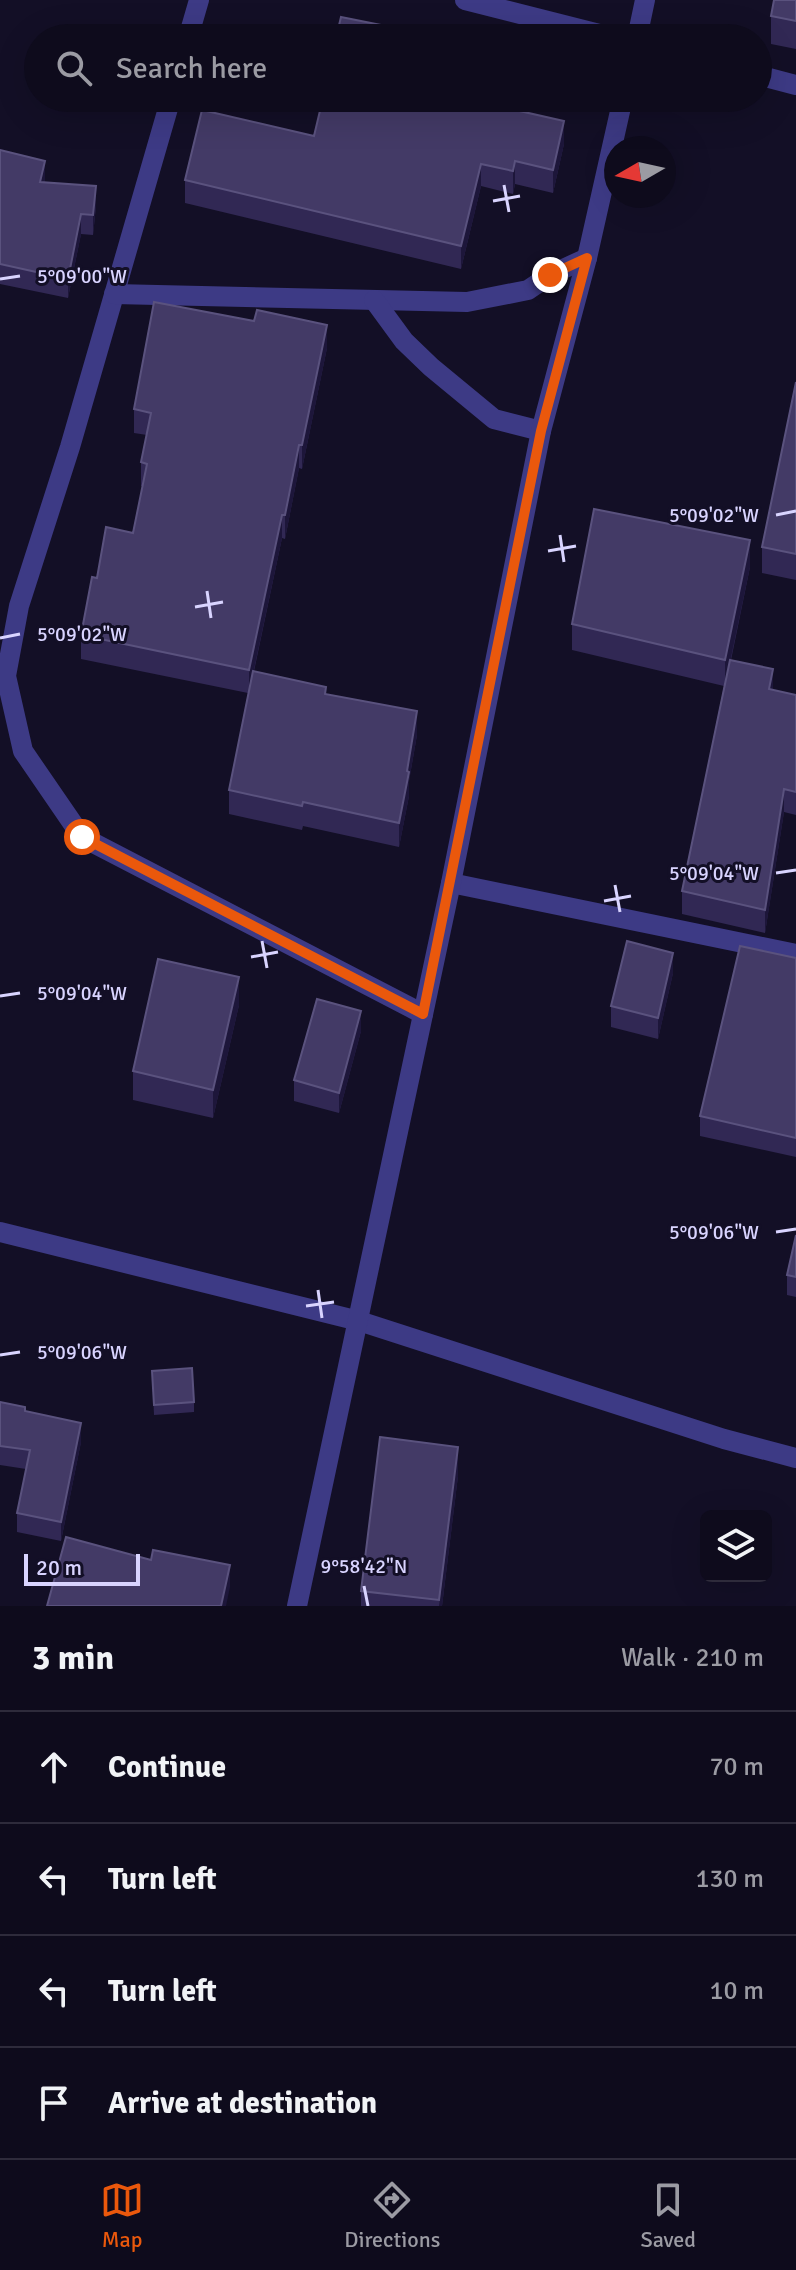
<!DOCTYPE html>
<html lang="en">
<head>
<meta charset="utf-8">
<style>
  :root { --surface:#0e0b1c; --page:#171425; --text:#f1f3f6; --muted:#9b9ba3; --line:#2e2b3b; --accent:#ea580c }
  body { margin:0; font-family:Signika,sans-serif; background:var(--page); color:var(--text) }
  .controls { position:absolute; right:24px; bottom:24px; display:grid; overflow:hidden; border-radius:12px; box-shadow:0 8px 32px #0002 }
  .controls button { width:72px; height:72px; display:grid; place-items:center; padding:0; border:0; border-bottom:2px solid var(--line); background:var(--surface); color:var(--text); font:40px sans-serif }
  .compass { position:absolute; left:604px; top:136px; width:72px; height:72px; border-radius:50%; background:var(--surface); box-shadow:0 8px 32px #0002; rotate:261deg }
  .scale { position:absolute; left:24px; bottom:20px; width:116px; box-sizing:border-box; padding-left:8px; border:4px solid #d9d4ff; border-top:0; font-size:22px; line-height:28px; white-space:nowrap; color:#d9d4ff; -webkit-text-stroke:6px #130f26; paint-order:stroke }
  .stop { position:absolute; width:24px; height:24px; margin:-18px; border:6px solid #ea580c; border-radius:50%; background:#fff }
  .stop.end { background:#ea580c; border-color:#fff; box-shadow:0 2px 8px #0008 }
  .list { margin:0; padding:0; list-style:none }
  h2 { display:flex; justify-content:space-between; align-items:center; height:104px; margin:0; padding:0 32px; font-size:34px }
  h2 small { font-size:26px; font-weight:400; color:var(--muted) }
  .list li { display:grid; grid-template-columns:52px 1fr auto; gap:24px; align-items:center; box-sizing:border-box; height:112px; padding:0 32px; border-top:2px solid var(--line) }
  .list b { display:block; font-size:30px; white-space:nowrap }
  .list em { font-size:26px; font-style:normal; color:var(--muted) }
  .icon { flex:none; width:44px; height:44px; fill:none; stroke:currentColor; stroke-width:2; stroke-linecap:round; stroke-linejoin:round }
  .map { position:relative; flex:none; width:796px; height:1606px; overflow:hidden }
  .search { position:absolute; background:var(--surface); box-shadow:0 8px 32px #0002; left:24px; right:24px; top:24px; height:88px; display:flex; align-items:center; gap:20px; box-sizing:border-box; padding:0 28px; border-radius:44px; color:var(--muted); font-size:30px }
  .sheet { height:552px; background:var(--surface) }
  nav { display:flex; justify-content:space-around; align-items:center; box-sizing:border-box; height:112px; border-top:2px solid var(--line); background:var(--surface); font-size:22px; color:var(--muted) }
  nav a { display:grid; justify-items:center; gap:4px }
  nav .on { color:var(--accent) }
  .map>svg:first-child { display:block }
</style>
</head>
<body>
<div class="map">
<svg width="796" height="1606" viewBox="0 0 796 1606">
  <rect width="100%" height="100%" fill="#130f26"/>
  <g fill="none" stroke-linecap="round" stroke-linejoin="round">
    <!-- street -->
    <g stroke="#3d3a85" stroke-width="20">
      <polyline points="465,0 615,38"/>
      <polyline points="188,38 199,0"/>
      <polyline points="637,38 645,0"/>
      <polyline points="758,75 796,85"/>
      <polyline points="171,98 70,447 19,606 6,676 23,751 82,837 423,1014"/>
      <polyline points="114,294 467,302 528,290 550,275 587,258"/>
      <polyline points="374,300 404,341 431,367 494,419 541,431"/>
      <polyline points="451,883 796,954"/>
      <polyline points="0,1232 359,1321 724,1439 796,1458"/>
      <polyline points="297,1606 451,883 541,431 587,258 623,98"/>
    </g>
  </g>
  <!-- wall -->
  <g fill="#312854">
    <polygon points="796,0 796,49 771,44 771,16"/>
    <polygon points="314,136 564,144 553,193 515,184 513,194 481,186 461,269 185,203 185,180"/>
    <polygon points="0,150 45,182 96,206 93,235 81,234 68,298 0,284"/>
    <polygon points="327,348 302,469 299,468 285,539 282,538 254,671 326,694 417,735 409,781 409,796 399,847 303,826 302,830 229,814 229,790 248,693 81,659 81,635 97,578 133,533 143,486 141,486 141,462 147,435 134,433 134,409"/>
    <polygon points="796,382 796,580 762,573 762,547"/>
    <polygon points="750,567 731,660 773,690 796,695 796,815 784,812 765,933 682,914 682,891 724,686 572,650 572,624"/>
    <polygon points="796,958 796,1157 700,1136 700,1116"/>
    <polygon points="673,973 658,1039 611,1027 611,1006"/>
    <polygon points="239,1005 213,1118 133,1100 133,1071"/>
    <polygon points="361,1031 339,1113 294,1101 294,1080"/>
    <polygon points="796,1235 796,1297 787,1295 787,1275"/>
    <polygon points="152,1371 194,1402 194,1412 154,1415"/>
    <polygon points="0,1402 25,1411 81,1442 61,1541 17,1532 17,1513 26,1469 0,1465"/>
    <polygon points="458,1476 442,1606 361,1606 361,1591"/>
  </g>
  <!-- shaded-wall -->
  <g fill="#1d163a">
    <polygon points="564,121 564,144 553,193 553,170"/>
    <polygon points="45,161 45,181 40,202 40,182"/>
    <polygon points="515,161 515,184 513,194 513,171"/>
    <polygon points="481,164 481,186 461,269 461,246"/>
    <polygon points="96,186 96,206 93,235 93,215"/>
    <polygon points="81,214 81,234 68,298 68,279"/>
    <polygon points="327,325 327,348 302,469 302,445"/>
    <polygon points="299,445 299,468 285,539 285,515"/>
    <polygon points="282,515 282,538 249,693 249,670"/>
    <polygon points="750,540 750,567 725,686 725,660"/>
    <polygon points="773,669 773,692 769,689"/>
    <polygon points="417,711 417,735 409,781 409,796 399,847 399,823"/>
    <polygon points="784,789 784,812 765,933 765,910"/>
    <polygon points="673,953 673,973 658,1039 658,1018"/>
    <polygon points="239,977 239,1005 213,1118 213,1090"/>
    <polygon points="361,1011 361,1031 339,1113 339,1093"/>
    <polygon points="81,1423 81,1442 61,1541 61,1522"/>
    <polygon points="458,1447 458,1476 442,1606 439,1606"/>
    <polygon points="230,1565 230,1587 226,1606 221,1606"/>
  </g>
  <!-- building -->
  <g fill="#433a66" stroke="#5a527e" stroke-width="2">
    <polygon points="774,0 796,0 796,21 771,16"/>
    <polygon points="341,17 446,38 336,38"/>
    <polygon points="323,98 462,98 564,121 553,170 515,161 513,171 481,164 461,246 185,180 202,110 314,136"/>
    <polygon points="0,150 45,161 40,182 96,186 93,215 81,214 68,279 0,264"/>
    <polygon points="154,302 254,321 257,310 327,325 302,445 299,445 285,515 282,515 249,670 81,635 92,577 97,578 106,527 133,533 147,464 141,462 151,413 134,409"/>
    <polygon points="796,382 796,554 762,547"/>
    <polygon points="594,509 750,540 725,660 572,624"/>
    <polygon points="730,660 773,669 769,689 796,695 796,792 784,789 765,910 682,891"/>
    <polygon points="253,671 326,687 325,694 417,711 407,771 409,772 399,823 303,802 302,806 229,790"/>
    <polygon points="627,941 673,953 658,1018 611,1006"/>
    <polygon points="740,946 796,958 796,1138 700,1116"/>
    <polygon points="158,959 239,977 213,1090 133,1071"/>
    <polygon points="317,999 361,1011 339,1093 294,1080"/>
    <polygon points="796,1235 796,1277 787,1275"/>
    <polygon points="192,1368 194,1402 154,1405 152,1371"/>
    <polygon points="0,1402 25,1407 25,1411 81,1423 61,1522 17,1513 30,1450 0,1446"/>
    <polygon points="380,1437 458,1447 439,1600 361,1591"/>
    <polygon points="66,1537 151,1560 153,1550 230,1565 221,1606 47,1606"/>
  </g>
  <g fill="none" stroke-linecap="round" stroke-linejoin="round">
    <!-- route -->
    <polyline stroke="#ea580c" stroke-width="10" points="82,837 423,1014 541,431 587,258 550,275"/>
  </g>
  <!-- ticks -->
  <path fill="none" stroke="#d9d4ff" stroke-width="3" d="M504,185L509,212M493,201L520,196M0,279L20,276M776,515L796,511M560,535L564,562M548,551L576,546M207,591L211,618M195,607L223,602M0,638L20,634M776,873L796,870M615,885L620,912M604,901L631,896M262,941L267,968M251,957L278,952M0,996L20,993M776,1232L796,1229M318,1290L322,1318M306,1306L334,1302M0,1355L20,1352M364,1586L368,1606"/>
  <g font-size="20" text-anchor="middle" fill="#d9d4ff" stroke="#130f26" stroke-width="6" stroke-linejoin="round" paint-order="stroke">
    <text x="82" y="283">5°09'00"W</text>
    <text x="714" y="522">5°09'02"W</text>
    <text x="82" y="641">5°09'02"W</text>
    <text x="714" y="880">5°09'04"W</text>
    <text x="82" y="1000">5°09'04"W</text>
    <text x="714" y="1239">5°09'06"W</text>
    <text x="82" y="1359">5°09'06"W</text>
    <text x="364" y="1573">9°58'42"N</text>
  </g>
</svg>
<div class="controls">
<button><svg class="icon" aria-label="layers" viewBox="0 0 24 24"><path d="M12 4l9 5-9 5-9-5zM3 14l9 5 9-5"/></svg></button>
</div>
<svg class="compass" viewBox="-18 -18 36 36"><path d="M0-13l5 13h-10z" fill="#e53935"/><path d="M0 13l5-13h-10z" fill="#9b9ba3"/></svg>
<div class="scale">20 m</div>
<div class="stop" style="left:82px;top:837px"></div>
<div class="stop end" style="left:550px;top:275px"></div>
<div class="search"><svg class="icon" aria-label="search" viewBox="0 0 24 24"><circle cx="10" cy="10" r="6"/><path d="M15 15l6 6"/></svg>Search here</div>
</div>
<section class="sheet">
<h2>3 min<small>Walk · 210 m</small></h2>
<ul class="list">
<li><svg class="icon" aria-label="ahead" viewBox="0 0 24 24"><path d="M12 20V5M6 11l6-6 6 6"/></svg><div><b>Continue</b></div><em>70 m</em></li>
<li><svg class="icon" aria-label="left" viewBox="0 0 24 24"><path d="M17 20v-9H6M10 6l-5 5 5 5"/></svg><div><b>Turn left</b></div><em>130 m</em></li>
<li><svg class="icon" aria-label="left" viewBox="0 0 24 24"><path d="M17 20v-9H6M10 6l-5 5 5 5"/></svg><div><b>Turn left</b></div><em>10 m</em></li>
<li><svg class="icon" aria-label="arrive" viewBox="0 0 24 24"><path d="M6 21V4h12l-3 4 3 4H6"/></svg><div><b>Arrive at destination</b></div></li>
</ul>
</section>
<nav>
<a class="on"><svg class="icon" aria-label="map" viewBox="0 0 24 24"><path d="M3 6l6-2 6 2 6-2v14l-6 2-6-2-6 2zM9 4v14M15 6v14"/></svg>Map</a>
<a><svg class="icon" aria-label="directions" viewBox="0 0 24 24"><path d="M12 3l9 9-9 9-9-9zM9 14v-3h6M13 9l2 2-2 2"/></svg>Directions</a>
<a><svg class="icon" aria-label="saved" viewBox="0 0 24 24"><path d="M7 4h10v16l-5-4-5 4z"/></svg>Saved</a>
</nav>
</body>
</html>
